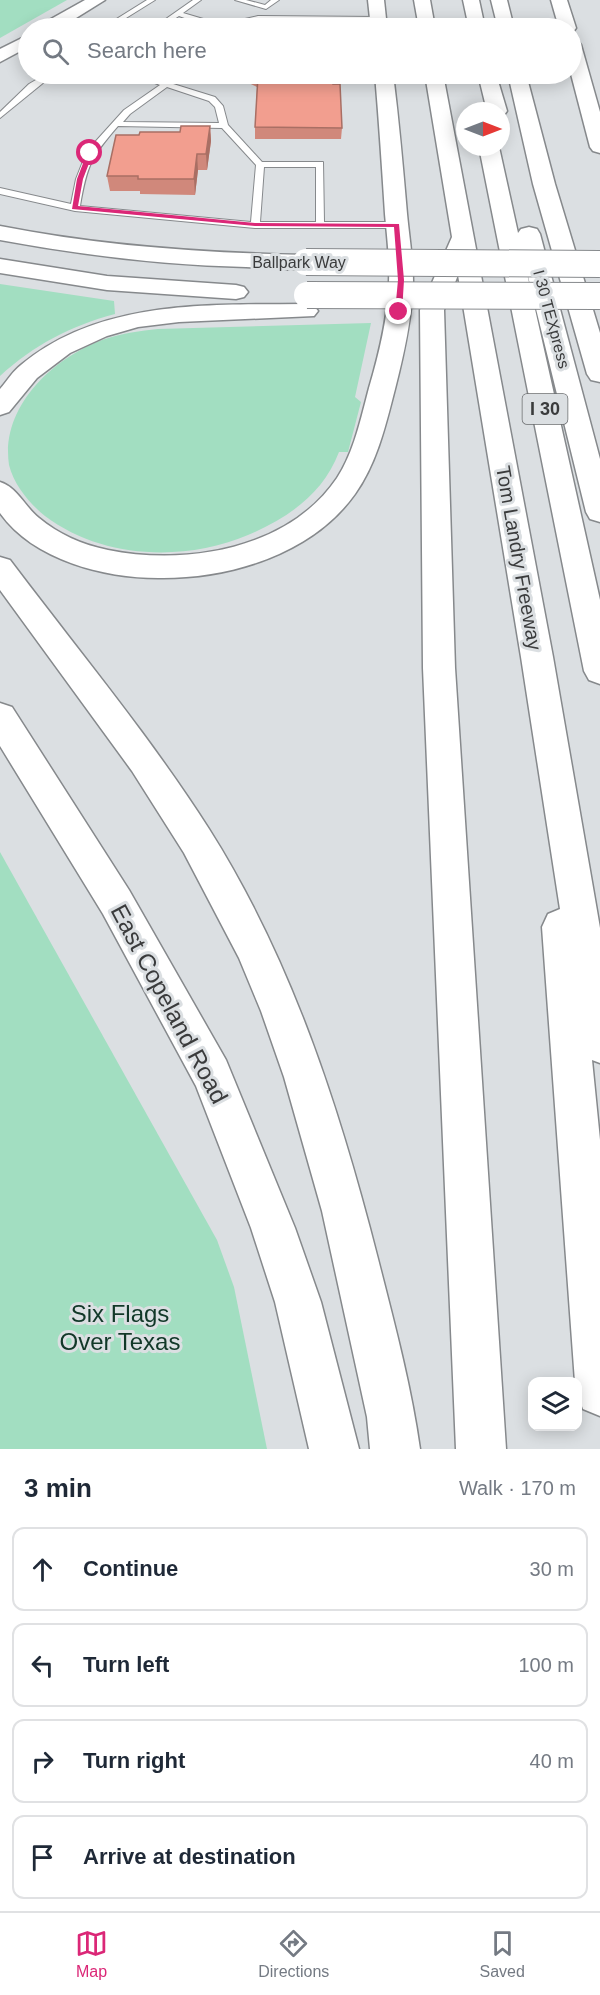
<!DOCTYPE html>
<html lang="en">
<head>
<meta charset="utf-8">
<style>
  :root { --surface:#fff; --page:#f6f6f7; --text:#1f2937; --muted:#747a83; --line:#e0e1e3; --accent:#db2777 }
  body { margin:0; font-family:Arial,sans-serif; background:var(--page); color:var(--text) }
  .controls { position:absolute; right:18px; bottom:18px; display:grid; overflow:hidden; border-radius:12px; box-shadow:0 3px 15px #0003 }
  .controls button { width:54px; height:54px; display:grid; place-items:center; padding:0; border:0; border-bottom:2px solid var(--line); background:var(--surface); color:var(--text); font:30px sans-serif }
  .compass { position:absolute; left:456px; top:102px; width:54px; height:54px; border-radius:50%; background:var(--surface); box-shadow:0 3px 15px #0003; rotate:90deg }
  .stop { position:absolute; width:18px; height:18px; margin:-14px; border:4px solid #db2777; border-radius:50%; background:#fff }
  .stop.end { background:#db2777; border-color:#fff; box-shadow:0 2px 6px #0008 }
  .list { margin:0; padding:0; list-style:none }
  h2 { display:flex; justify-content:space-between; align-items:center; height:78px; margin:0; padding:0 24px; font-size:26px }
  h2 small { font-size:20px; font-weight:400; color:var(--muted) }
  .list li { display:grid; grid-template-columns:39px 1fr auto; gap:18px; align-items:center; box-sizing:border-box; height:84px; margin:0 12px 12px; padding:0 12px; border:2px solid var(--line); border-radius:12px }
  .list b { display:block; font-size:22px; white-space:nowrap }
  .list em { font-size:20px; font-style:normal; color:var(--muted) }
  .icon { flex:none; width:33px; height:33px; fill:none; stroke:currentColor; stroke-width:2; stroke-linecap:round; stroke-linejoin:round }
  .map { position:relative; flex:none; width:600px; height:1449px; overflow:hidden }
  .search { position:absolute; background:var(--surface); box-shadow:0 3px 15px #0003; left:18px; right:18px; top:18px; height:66px; display:flex; align-items:center; gap:15px; box-sizing:border-box; padding:0 21px; border-radius:33px; color:var(--muted); font-size:22px }
  .sheet { height:462px; background:var(--surface) }
  nav { display:flex; justify-content:space-around; align-items:center; box-sizing:border-box; height:84px; border-top:2px solid var(--line); background:var(--surface); font-size:16px; color:var(--muted) }
  nav a { display:grid; justify-items:center; gap:3px }
  nav .on { color:var(--accent) }
  .map>svg:first-child { display:block }
</style>
</head>
<body>
<div class="map">
<svg width="600" height="1449" viewBox="0 0 600 1449">
  <rect width="100%" height="100%" fill="#dbdfe2"/>
  <!-- green -->
  <g fill="#a2dec1">
    <polygon points="0,0 67,0 0,38"/>
    <path d="M0,284L114,301L115,314C70,326 34,345 0,376Z"/>
    <path d="M371,323L355,397L361,402L348,452H339C323,494 288,518 248,535C184,562 102,559 45,516C29,503 14,485 9,465C0,405 56,356 105,339C123,333 140,331 158,329Z"/>
    <polygon points="0,852 217,1240 234,1287 267,1449 0,1449"/>
  </g>
  <g fill="none" stroke-linecap="round" stroke-linejoin="round">
    <!-- lane casing -->
    <g stroke="#86898c" stroke-width="2">
      <g id="lane">
        <polygon points="147,0 155,0 110,28 102,28"/>
        <polygon points="193,0 201,0 183,13 210,21 214,26 258,16 378,17 382,19 378,21 258,20 220,28 209,28 204,25 179,16 160,28 153,28"/>
        <polygon points="235,0 246,0 265,5 271,0 279,0 266,9"/>
        <polygon points="46,74 54,74 0,118 0,112 29,84"/>
        <path d="M131,74H141L215,97L223,106L228,125L262,162H323L324,222H397L401,225L397,228H255L75,211L0,194V188L71,204L76,179L87,151L124,110L160,85ZM167,87L209,101L215,107L219,123L123,122L130,114ZM118,126L222,128L256,165L251,222L80,206C87,165 91,157 118,126ZM264,167H316V222H260Z"/>
        <polygon points="339,74 385,75 389,77 385,79 342,79 338,77"/>
      </g>
    </g>
    <!-- secondary casing -->
    <g stroke="#86898c" stroke-width="3">
      <g id="secondary">
        <polygon points="85,0 105,0 60,28 39,28 42,24"/>
        <polygon points="368,0 384,0 387,28 371,28"/>
        <polygon points="28,35 28,47 0,62 0,49"/>
        <path d="M375,74H393C399,121 403,167 407,214C409,236 413,259 413,282C412,318 404,354 395,389C386,424 377,463 355,494C313,553 233,578 163,578C107,579 34,561 0,513V482C17,487 25,507 39,518C58,534 83,545 108,550C187,566 289,549 337,478C354,452 361,418 369,388C379,354 388,318 389,282C390,259 387,237 385,214C382,167 379,121 375,74Z"/>
        <path d="M0,226C101,246 203,253 306,255L314,257L317,262L314,267C293,272 267,268 246,267C163,265 81,255 0,240Z"/>
        <polygon points="0,259 107,276 236,285 244,287 248,292 244,297 236,299 107,290 0,273"/>
        <path d="M306,304L314,306L318,311L314,316L179,322L138,327L107,336L70,353L37,378L9,412L0,415V389C7,381 13,371 21,365C100,299 209,305 306,304Z"/>
        <path d="M0,557L10,560C77,649 149,735 209,829C292,960 340,1110 378,1259C394,1322 411,1385 420,1449H370L367,1417L322,1211L284,1077L261,1011L239,958L184,853L132,771L0,590Z"/>
        <polygon points="0,703 12,707 129,890 226,1060 295,1228 321,1302 359,1449 309,1449 275,1302 251,1228 196,1086 103,914 0,746"/>
      </g>
    </g>
    <!-- highway casing -->
    <g stroke="#86898c" stroke-width="3">
      <g id="highway">
        <polygon points="414,0 430,0 435,28 419,28"/>
        <polygon points="463,0 479,0 485,28 469,28"/>
        <polygon points="491,0 507,0 514,28 498,28"/>
        <polygon points="551,0 567,0 576,28 573,32 572,28 559,28"/>
        <polygon points="572,40 578,41 581,45 600,112 600,153 593,151 590,147 571,74"/>
        <polygon points="425,74 443,74 553,657 600,928 600,1063 592,1060 600,1140 600,1416 583,1409 578,1395 578,1382 575,1382 542,927 548,914 560,909 521,657 458,275 444,310 455,668 506,1449 456,1449 423,668 420,310 452,237"/>
        <polygon points="478,74 496,74 507,111 504,115 501,116 501,111 487,111"/>
        <polygon points="508,74 526,74 555,184 600,333 600,382 591,380 587,374 533,184"/>
        <polygon points="479,147 499,147 518,233 521,229 529,227 537,229 540,234 600,459 600,522 590,519 586,512 524,260 600,600 600,684 589,680 584,671"/>
      </g>
    </g>
    <!-- lane -->
    <use href="#lane" fill="#fff" fill-rule="evenodd"/>
    <!-- secondary -->
    <use href="#secondary" fill="#fff" fill-rule="evenodd"/>
    <!-- highway -->
    <use href="#highway" fill="#fff" fill-rule="evenodd"/>
    <!-- secondary-bridge casing -->
    <g stroke="#86898c" stroke-width="28" stroke-linecap="butt">
      <g id="secondary-bridge">
        <polyline points="306,262 600,264"/>
        <polyline points="307,295 600,296"/>
      </g>
    </g>
    <!-- secondary-bridge -->
    <use href="#secondary-bridge" stroke="#fff" stroke-width="26"/>
  </g>
  <!-- wall -->
  <g fill="#d0887b">
    <polygon points="230,74 333,74 333,84 342,128 341,139 255,139 255,127 257,87"/>
    <polygon points="210,126 211,141 207,170 198,170 195,195 140,194 140,191 110,191 107,176 139,135 180,132"/>
  </g>
  <!-- shaded-wall -->
  <g fill="#a96f64">
    <polygon points="210,126 211,141 207,170 206,154"/>
    <polygon points="197,154 198,170 195,195 194,179"/>
  </g>
  <!-- building -->
  <g fill="#f29e8f" stroke="#a96f64" stroke-width="1.5">
    <polygon points="242,21 332,21 332,28 225,28"/>
    <polygon points="253,74 333,74 333,84 340,84 342,128 255,127 258,76"/>
    <polygon points="181,126 210,126 206,154 197,154 194,179 138,179 138,176 107,176 116,135 139,135 140,132 180,132"/>
  </g>
  <!-- route -->
  <polygon fill="#db2777" points="90,151 93,153 83,179 78,206 255,223 399,224 404,280 402,312 399,314 395,312 398,280 394,227 255,226 72,209 77,179 87,153"/>
  <g text-anchor="middle" stroke-width="6" stroke-linejoin="round" paint-order="stroke">
    <!-- far-street labels -->
    <g font-size="16" fill="#3a3b3c" stroke="#dbdfe2">
      <text x="299" y="268">Ballpark Way</text>
      <text transform="translate(552 319) rotate(75)" y="6">I 30 TEXpress</text>
    </g>
    <!-- shield labels -->
    <rect fill="#dbdfe2" stroke="#6a6c6e" stroke-width="1.5" x="522.5" y="394" width="45" height="30" rx="4.5"/>
    <g font-size="18" font-weight="bold" fill="#3a3b3c">
      <text x="545" y="415">I 30</text>
    </g>
    <!-- street labels -->
    <g font-size="20" fill="#3a3b3c" stroke="#dbdfe2">
      <text transform="translate(519 558) rotate(80)" y="7">Tom Landry Freeway</text>
    </g>
    <!-- near-street labels -->
    <g font-size="24" fill="#3a3b3c" stroke="#dbdfe2">
      <text transform="translate(169 1004) rotate(62)" y="8">East Copeland Road</text>
    </g>
    <!-- near-park labels -->
    <g font-size="24" fill="#113828" stroke="#dbdfe2">
      <text x="120" y="1322">Six Flags<tspan x="120" dy="28">Over Texas</tspan></text>
    </g>
  </g>
</svg>
<div class="controls">
<button><svg class="icon" aria-label="layers" viewBox="0 0 24 24"><path d="M12 4l9 5-9 5-9-5zM3 14l9 5 9-5"/></svg></button>
</div>
<svg class="compass" viewBox="-18 -18 36 36"><path d="M0-13l5 13h-10z" fill="#e53935"/><path d="M0 13l5-13h-10z" fill="#747a83"/></svg>
<div class="stop" style="left:90px;top:153px"></div>
<div class="stop end" style="left:399px;top:312px"></div>
<div class="search"><svg class="icon" aria-label="search" viewBox="0 0 24 24"><circle cx="10" cy="10" r="6"/><path d="M15 15l6 6"/></svg>Search here</div>
</div>
<section class="sheet">
<h2>3 min<small>Walk · 170 m</small></h2>
<ul class="list">
<li><svg class="icon" aria-label="ahead" viewBox="0 0 24 24"><path d="M12 20V5M6 11l6-6 6 6"/></svg><div><b>Continue</b></div><em>30 m</em></li>
<li><svg class="icon" aria-label="left" viewBox="0 0 24 24"><path d="M17 20v-9H6M10 6l-5 5 5 5"/></svg><div><b>Turn left</b></div><em>100 m</em></li>
<li><svg class="icon" aria-label="right" viewBox="0 0 24 24"><path d="M7 20v-9h11M14 6l5 5-5 5"/></svg><div><b>Turn right</b></div><em>40 m</em></li>
<li><svg class="icon" aria-label="arrive" viewBox="0 0 24 24"><path d="M6 21V4h12l-3 4 3 4H6"/></svg><div><b>Arrive at destination</b></div></li>
</ul>
</section>
<nav>
<a class="on"><svg class="icon" aria-label="map" viewBox="0 0 24 24"><path d="M3 6l6-2 6 2 6-2v14l-6 2-6-2-6 2zM9 4v14M15 6v14"/></svg>Map</a>
<a><svg class="icon" aria-label="directions" viewBox="0 0 24 24"><path d="M12 3l9 9-9 9-9-9zM9 14v-3h6M13 9l2 2-2 2"/></svg>Directions</a>
<a><svg class="icon" aria-label="saved" viewBox="0 0 24 24"><path d="M7 4h10v16l-5-4-5 4z"/></svg>Saved</a>
</nav>
</body>
</html>
